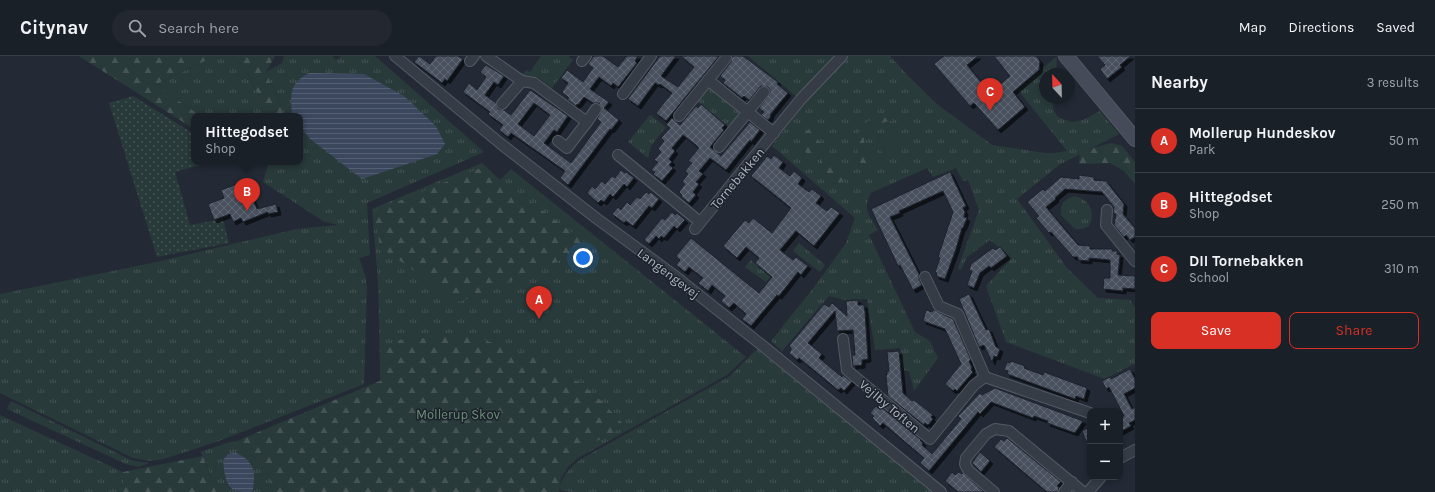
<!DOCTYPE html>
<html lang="en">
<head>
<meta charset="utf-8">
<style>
  :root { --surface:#1a2028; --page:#232830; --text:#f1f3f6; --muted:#9fa3a8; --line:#383e45; --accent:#d93025 }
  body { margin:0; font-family:Karla,sans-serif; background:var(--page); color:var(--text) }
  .controls { position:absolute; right:12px; bottom:12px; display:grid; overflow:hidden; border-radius:8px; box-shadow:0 2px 6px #0003 }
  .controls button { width:36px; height:36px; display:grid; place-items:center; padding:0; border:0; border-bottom:1px solid var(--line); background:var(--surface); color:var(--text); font:20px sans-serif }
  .compass { position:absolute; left:1039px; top:12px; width:36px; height:36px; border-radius:50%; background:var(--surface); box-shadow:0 2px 6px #0003; rotate:338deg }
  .you { position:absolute; left:583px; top:202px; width:14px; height:14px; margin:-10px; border:3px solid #fff; border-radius:50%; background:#1a73e8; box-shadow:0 0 0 6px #1a73e833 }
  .badge { display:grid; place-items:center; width:26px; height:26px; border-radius:50%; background:var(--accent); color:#fff; font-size:13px; font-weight:700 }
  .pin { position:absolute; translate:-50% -33px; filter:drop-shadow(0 1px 2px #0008) }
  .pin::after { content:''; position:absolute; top:21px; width:14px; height:12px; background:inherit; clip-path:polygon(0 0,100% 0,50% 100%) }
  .popup { position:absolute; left:191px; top:57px; width:112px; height:52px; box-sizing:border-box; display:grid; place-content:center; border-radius:8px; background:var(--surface); filter:drop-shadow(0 1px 3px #0005); font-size:13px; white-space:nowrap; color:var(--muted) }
  .popup b { font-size:15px; color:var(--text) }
  .popup::after { content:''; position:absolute; left:50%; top:100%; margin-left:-8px; border:8px solid transparent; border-top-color:var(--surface) }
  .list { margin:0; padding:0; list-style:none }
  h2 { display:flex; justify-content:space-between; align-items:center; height:52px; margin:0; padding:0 16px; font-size:17px }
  h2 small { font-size:13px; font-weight:400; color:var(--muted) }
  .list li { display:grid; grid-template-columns:26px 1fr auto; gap:12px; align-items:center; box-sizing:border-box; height:64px; padding:0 16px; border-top:1px solid var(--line) }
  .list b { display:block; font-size:15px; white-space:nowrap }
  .list p { margin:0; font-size:13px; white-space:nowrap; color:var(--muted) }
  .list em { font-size:13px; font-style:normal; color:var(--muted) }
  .actions { display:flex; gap:8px; padding:12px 16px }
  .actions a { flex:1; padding:9px 0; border:1px solid var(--accent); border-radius:8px; text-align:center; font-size:14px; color:var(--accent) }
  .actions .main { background:var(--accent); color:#fff }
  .icon { flex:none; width:22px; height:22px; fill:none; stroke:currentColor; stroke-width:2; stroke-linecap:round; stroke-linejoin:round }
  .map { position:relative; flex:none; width:1135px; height:436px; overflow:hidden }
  header { display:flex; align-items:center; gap:24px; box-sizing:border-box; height:56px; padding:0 20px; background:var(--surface); border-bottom:1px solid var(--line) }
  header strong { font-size:19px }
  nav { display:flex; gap:22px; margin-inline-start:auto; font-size:14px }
  .search { width:280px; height:36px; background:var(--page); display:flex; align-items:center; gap:10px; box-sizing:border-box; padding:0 14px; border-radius:22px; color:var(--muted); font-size:15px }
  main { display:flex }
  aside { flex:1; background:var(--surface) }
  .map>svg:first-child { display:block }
</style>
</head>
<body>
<header>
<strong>Citynav</strong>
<div class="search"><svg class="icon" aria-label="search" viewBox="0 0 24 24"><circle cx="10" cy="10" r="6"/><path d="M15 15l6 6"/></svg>Search here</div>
<nav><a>Map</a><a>Directions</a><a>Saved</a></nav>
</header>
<main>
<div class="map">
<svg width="1135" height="436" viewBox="0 0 1135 436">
  <defs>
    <pattern id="grass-tufts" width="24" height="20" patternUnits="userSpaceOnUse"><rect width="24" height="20" fill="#293a3a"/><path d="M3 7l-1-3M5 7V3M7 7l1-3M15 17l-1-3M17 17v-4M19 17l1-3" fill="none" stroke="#465455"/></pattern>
    <pattern id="forest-firs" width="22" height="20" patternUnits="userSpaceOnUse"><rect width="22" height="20" fill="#293a3a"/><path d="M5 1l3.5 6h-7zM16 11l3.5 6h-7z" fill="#465455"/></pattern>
    <pattern id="garden-dots" width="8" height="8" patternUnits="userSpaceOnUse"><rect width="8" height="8" fill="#293a3a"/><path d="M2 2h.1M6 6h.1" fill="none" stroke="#465455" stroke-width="1.8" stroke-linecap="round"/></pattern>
    <pattern id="water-rules" width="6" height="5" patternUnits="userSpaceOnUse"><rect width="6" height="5" fill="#3a475d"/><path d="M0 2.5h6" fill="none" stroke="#545f73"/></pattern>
    <pattern id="building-cross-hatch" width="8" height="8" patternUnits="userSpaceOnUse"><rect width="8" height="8" fill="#49515f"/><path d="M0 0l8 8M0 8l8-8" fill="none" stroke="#616874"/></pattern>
    <filter id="shadow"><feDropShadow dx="3" dy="3" stdDeviation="0" flood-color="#0009"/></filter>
  </defs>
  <rect width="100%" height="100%" fill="#232a35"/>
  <!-- grass -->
  <g fill="url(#grass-tufts)">
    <polygon points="215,0 233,0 244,11 269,60 201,60 155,29"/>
    <polygon points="284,0 332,0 336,4 341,0 375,0 484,96 367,147 370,199 359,202 365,219 367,231 364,328 219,385 164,403 150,405 133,402 0,337 0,238 152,207 297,173 338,169 323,165 263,126 269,106 300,106 300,60 285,60 266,16 282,7"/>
    <polygon points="541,0 568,0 573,4 552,32 537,21 524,21 522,19 526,14 530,16"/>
    <path d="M748,0H890L910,22L937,48L992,89L1045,97H1054L1067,95L1018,34L1057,0L1056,18H1045V42H1054L1053,53L1058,61L1065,64L1072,66L1083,64L1100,55L1119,78L1059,109L1017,143L1067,212L1098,242L1130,244L1135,251V310L1134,308L1105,323L1006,286L986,230L1012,202L990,184L967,201L961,214L958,212L979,154L968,124L963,125L956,112L933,121L927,112L871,137C862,153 869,159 878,174L869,179L915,276L930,285L938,302L914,335L909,315L902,314L900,292L875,294L867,243L844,244L829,240L782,295L771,285L815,230L846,187L855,162L772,90L804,47Z"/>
    <polygon points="712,31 740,53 741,60 734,69 731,67 728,70 696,44 705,32"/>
    <polygon points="650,59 666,71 651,90 648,102 628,86"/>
    <polygon points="482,107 500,124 511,113 746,301 727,319 578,402 568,411 559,425 381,349 378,226 372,153"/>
    <path d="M1075,140C1087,143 1095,153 1091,165C1090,169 1088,171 1085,172C1082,173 1078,173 1075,173L1061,159C1060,148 1064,143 1075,140Z"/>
    <polygon points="799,187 825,209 820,216 793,195"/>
    <polygon points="751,204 771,220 766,226 745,211"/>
    <path d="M757,293L934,436H572L559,434C562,419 570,412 581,403L730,320Z"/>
    <polygon points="11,345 131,404 149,407 139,411 126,408 7,353"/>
    <polygon points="0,359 123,416 123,436 0,436"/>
    <path d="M237,385L257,404L270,421L271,436H215C211,423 208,407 200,396L230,386Z"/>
  </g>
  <!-- forest -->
  <g fill="url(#forest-firs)">
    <polygon points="79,0 215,0 155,29 201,60 194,60 194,73"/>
    <polygon points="233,0 275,0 266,16 285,60 269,60 244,11"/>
    <path d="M891,61L893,65C877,66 874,70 864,82L865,92L877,105L864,117L858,101L857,80L864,67L877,62Z"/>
    <path d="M814,72L817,82L825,94L821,98L809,100C802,92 799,86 804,76Z"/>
    <polygon points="1111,87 1122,90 1135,106 1135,128 1124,115 1110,107 1079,108 1080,97 1096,91"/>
    <polygon points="825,103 844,123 840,127 820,116 820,104"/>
    <polygon points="483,111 592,191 459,246 380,191 374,155"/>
    <path d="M466,279C510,291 548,304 585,331C599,341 612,357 625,370L574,397L562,416L559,436H271L270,421L257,404L237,385L382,324L387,294L397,284Z"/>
    <polygon points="203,400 216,436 123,436 123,416"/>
  </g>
  <!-- garden -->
  <polygon fill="url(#garden-dots)" points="133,40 194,78 194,106 210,106 175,116 190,169 223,163 229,187 157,201 109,47"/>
  <!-- pitch -->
  <polygon fill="#293a3a" points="889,71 901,82 885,99 873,88"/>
  <!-- water -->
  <g fill="url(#water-rules)">
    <path d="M309,17L364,18L404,40L436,70L445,88L437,98L362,123L309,82L300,69V60H293L292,59C291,38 288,28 309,17Z"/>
    <path d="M236,397C248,402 255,410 254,424C253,428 254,432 252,436C247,436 240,436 236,435C225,431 224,414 223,404L228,398Z"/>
  </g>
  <!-- building -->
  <g fill="url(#building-cross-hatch)" stroke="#1d232d" fill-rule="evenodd" filter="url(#shadow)">
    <polygon points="419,0 430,8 436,0 458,0 463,3 447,25 445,23 442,27 414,6"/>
    <path d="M594,0H603L618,11L627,0H638L635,5L637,7L618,31L613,27L611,30L599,21L590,33L609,46L604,52L619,64L611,74L610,73L568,129L560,122L565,115L511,77L508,81L499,74L503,69L488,58L490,56L463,36L469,27L477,34L486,21L480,16L486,9L504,20L498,29L494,26L485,39L496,47L498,53L504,54L511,59L530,34L568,60L557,76L554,74L544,87L571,107L601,66L597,63L602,53L599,47H593L584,41L578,49L577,48L576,50L567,43L569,42L562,36L568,27L561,22L567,14L583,26L593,12L588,8ZM534,47L550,59L534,80L518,68Z"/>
    <polygon points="660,0 676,0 661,20 678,31 694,11 681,0 719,0 666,65 656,57 672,37 660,28 659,29 655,27 638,50 628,43"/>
    <polygon points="732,0 743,0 778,26 777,28 788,37 770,59 771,60 768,64 761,59 764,56 759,52 770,37 770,34 768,31 761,30 749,44 744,40 742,42 723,27 725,24 720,20 731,6"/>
    <polygon points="944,0 978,0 967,9 990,37 1010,20 994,0 1036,0 1040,5 1039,14 1013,36 1025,51 998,74 974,47 970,50 934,8"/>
    <polygon points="1097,0 1131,0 1120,9 1122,11 1107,23 1100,13 1105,9"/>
    <polygon points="701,48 725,69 722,72 724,74 710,91 721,100 750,66 760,74 751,86 750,84 726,114 710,102 699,115 703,118 696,126 699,128 693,136 696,139 689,147 681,140 682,139 679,136 685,128 682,126 688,118 685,115 692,107 688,105 699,92 696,89 683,79 672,92 675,95 669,103 672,106 669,109 673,112 662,125 653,118 655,116 651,114 658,106 654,104 661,96 658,93 664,85 661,82 670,72 666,69 672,62 680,69 696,50 698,52"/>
    <polygon points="774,99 783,106 779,112 790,120 794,115 802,122 798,128 809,136 812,133 821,140 816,147 827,155 831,151 840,157 814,190 796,175 780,194 793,204 796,201 808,210 801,219 798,216 779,240 777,239 751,270 742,263 746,258 734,247 729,252 721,245 725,240 712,229 708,235 698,227 703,222 689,211 685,216 676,209 680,204 676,200 691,182 759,237 772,221 755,207 759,202 746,191 737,202 723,190 745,164 749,167 753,162 772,177 791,152 751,120 767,100 771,103"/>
    <polygon points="621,114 625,117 626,116 634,122 627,131 624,128 613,141 610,138 604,146 601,144 598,147 587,137 592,130 595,133 602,125 605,128 612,120 615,122"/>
    <polygon points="950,116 966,150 963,152 965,156 964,161 967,162 963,172 962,172 956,193 945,223 936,220 937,217 935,216 940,202 938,201 953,156 943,135 899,155 900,157 890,161 919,218 919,223 922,229 913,234 900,209 898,210 871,153"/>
    <polygon points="1079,119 1094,121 1094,124 1106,125 1124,148 1123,158 1135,172 1135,181 1130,184 1126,179 1124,181 1114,169 1116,158 1113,157 1114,151 1102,136 1065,133 1055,142 1056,143 1046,151 1078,189 1090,190 1090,193 1113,193 1112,195 1117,195 1117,198 1120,199 1118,219 1135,220 1135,233 1123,232 1123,235 1103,233 1104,222 1110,222 1110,204 1089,202 1089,205 1078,204 1078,201 1073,201 1051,176 1049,177 1036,162 1039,160 1027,146 1043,133 1045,135 1061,121 1079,123"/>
    <polygon points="248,124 253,136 250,137 257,153 276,148 278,156 268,158 268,156 243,166 241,162 233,166 230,158 214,164 208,148 224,142 221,134"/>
    <polygon points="646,136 649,138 651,136 659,143 652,152 649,150 633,170 626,165 624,167 612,158 618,151 621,154 627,146 630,149 637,141 640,143"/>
    <polygon points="672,156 675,159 677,157 685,164 677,173 674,170 664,182 661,180 659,183 656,180 649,188 644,184 662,162 665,164"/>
    <polygon points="1000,191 1007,200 991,212 989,210 980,217 974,232 967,229 972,215 969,214 971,208 993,192 995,194"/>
    <polygon points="969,238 986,274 989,273 996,291 1000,293 997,301 994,300 992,306 984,289 979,291 959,243"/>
    <polygon points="858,244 858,249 864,249 865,256 868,303 862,304 862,309 853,310 852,299 855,299 853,274 837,275 835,255 808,287 822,298 819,302 842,321 843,319 852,326 844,335 841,332 838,334 799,302 797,304 789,297 791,294 791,292 789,290 824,248 829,251 832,247 847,260 846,245"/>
    <polygon points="926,254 932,256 933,254 934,254 953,263 971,304 969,305 972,312 971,314 973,316 957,335 955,333 953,335 945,328 961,308 945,273 923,265"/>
    <polygon points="899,295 903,337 912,345 914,344 933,359 931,361 933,363 928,369 925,367 924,369 888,340 886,320 887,319 887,316 889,315 887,296"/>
    <polygon points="1011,305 1025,310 1024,312 1043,319 1044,316 1087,332 1084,343 1076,340 1075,343 1007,318 1008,315 1004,314 1007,306 1010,307"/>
    <polygon points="1130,313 1135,323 1135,332 1124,338 1132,353 1135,351 1135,364 1129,367 1131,370 1120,376 1120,362 1124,360 1109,331 1106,333 1102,325 1110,321 1111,323"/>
    <polygon points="995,332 1083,365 1075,377 1047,367 1048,365 1034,360 1033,362 991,346 980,358 978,356 929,415 920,407 924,402 883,367 880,370 872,362 874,360 870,357 876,350 879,353 881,351 921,384 920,384 923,387 922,389 932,398 961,363 958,360 980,337 982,339"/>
    <polygon points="1090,371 1090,394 1082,375"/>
    <polygon points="1007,382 1061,426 1057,430 1059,431 1058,436 1047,436 994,391 1001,383 1004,385"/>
    <polygon points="980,396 990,405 981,416 972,407"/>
    <polygon points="952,416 955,419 959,416 962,418 963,417 984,436 958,436 945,425"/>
  </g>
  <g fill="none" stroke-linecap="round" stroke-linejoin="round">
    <!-- street casing -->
    <g stroke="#545a64" stroke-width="12">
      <g id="street">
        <polyline points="395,0 501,88 596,162 671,217 763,290 941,436"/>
        <polyline points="486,0 522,25 534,27 587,66 596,53"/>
        <polyline points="470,5 474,0"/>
        <polyline points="582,5 586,0"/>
        <polyline points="708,24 774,77"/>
        <polyline points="623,38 651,0"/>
        <polyline points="502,48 522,25"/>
        <polyline points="679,60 726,2"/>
        <polyline points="558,85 567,92 587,66"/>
        <polyline points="719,91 764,36"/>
        <polyline points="618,99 700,166"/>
        <polyline points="1107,154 1106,169 1135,205"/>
        <polyline points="695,173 801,43 842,0"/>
        <polyline points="925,221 939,250 958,258 985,321"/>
        <polyline points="843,283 847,314 930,383 974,329 985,321 1090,357"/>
        <polyline points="1120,402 1135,394"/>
        <polyline points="994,436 968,414 965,408 966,402 986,378 995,373 1009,375 1083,436"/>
        <polyline points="1064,436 1072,426"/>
        <polyline points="1088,436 1101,421"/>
      </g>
    </g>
    <!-- secondary casing -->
    <g stroke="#545a64" stroke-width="16">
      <polyline id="secondary" points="1066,0 1135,83"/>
    </g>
    <!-- street -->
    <use href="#street" stroke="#363c46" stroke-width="10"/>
    <!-- secondary -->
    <use href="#secondary" stroke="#454b58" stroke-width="14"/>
  </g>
  <g text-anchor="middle" stroke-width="3" stroke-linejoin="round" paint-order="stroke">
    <!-- street labels -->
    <g font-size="13" fill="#b1b7c2" stroke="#1c212b">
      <text transform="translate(737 122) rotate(-50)" y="5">Tornebakken</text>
      <text transform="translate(669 217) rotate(37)" y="5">Langengevej</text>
      <text transform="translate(890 350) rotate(40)" y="5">Vejlby Toften</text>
    </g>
    <!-- park labels -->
    <g font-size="13" fill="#6b9075" stroke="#1c212b">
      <text x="458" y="363">Mollerup Skov</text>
    </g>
  </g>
</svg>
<div class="controls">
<button>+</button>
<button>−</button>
</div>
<svg class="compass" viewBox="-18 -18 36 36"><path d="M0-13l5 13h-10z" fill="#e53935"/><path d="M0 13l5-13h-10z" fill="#9fa3a8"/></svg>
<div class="you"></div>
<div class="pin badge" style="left:539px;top:263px">A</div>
<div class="pin badge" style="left:247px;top:155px">B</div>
<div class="popup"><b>Hittegodset</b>Shop</div>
<div class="pin badge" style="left:990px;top:55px">C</div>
</div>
<aside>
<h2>Nearby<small>3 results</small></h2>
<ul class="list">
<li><span class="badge">A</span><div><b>Mollerup Hundeskov</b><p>Park</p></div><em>50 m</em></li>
<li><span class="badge">B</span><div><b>Hittegodset</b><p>Shop</p></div><em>250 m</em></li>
<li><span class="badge">C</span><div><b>DII Tornebakken</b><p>School</p></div><em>310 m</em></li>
</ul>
<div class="actions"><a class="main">Save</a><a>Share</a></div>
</aside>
</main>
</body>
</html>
